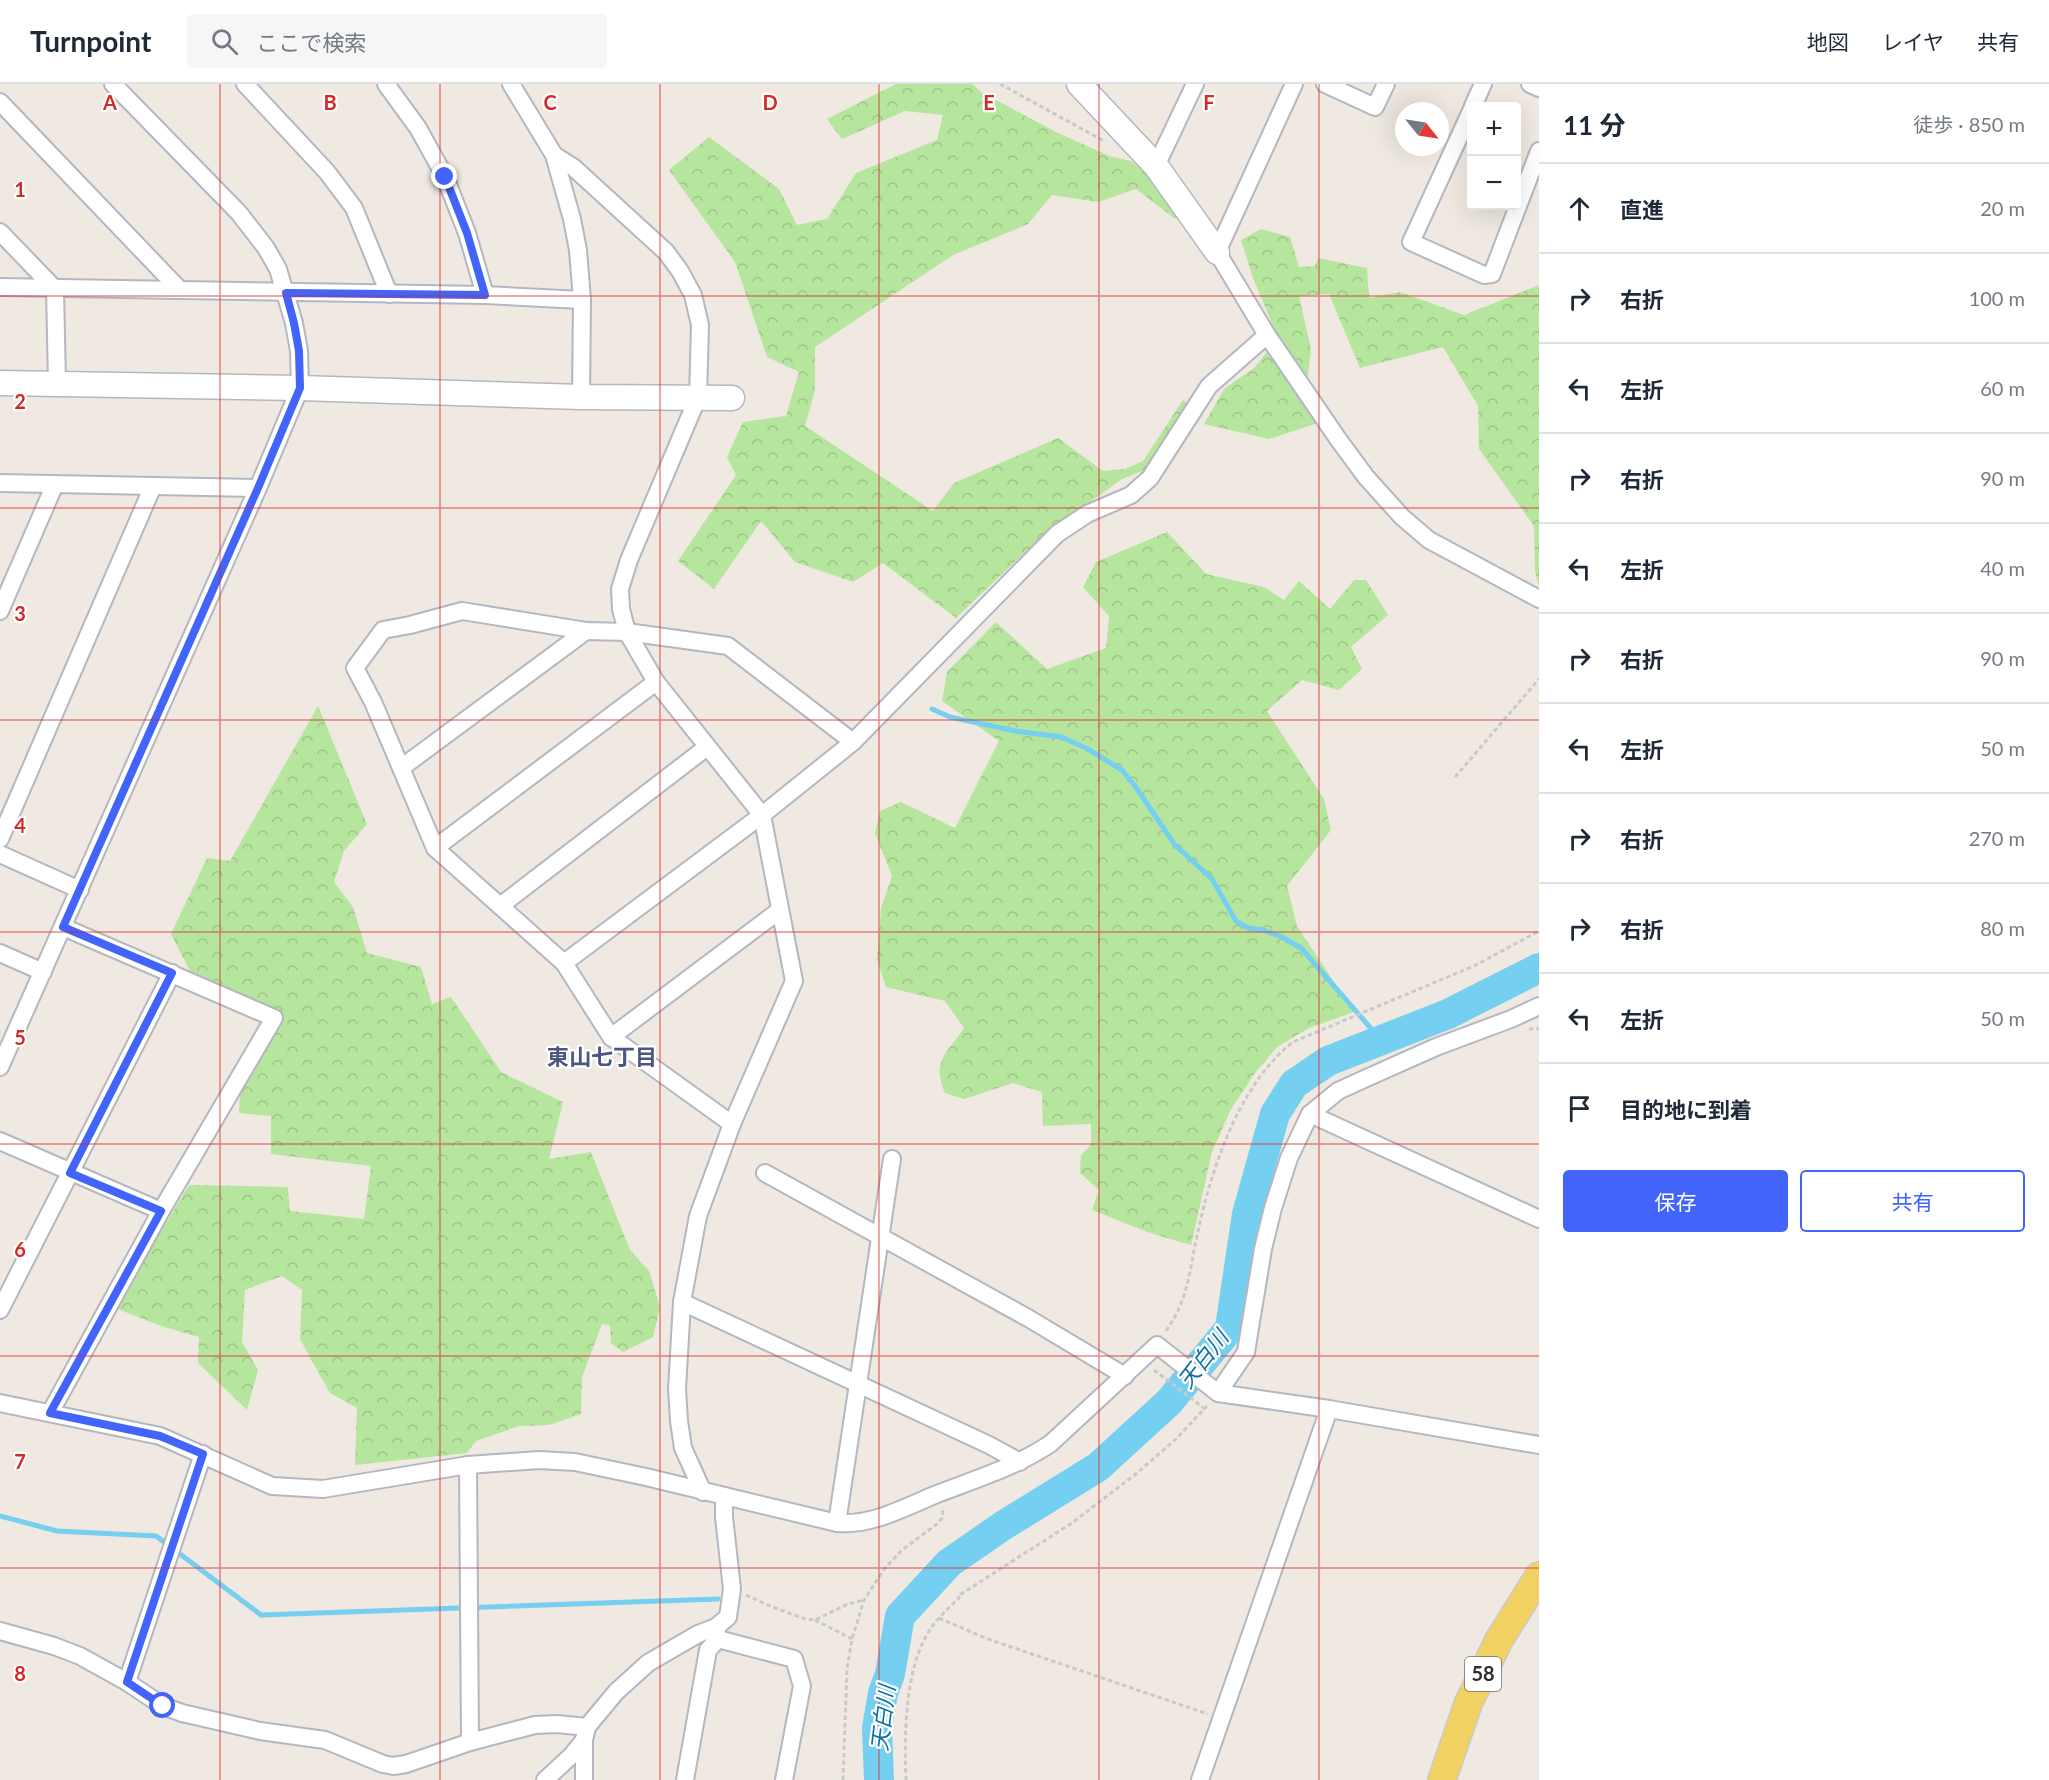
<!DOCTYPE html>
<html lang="ja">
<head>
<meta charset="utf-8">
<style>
  :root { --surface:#fff; --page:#f6f6f7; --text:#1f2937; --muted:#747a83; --line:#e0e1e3; --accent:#4264fb }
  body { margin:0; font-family:Lato,"Noto Sans JP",sans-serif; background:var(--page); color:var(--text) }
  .controls { position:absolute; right:18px; top:18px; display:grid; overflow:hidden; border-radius:6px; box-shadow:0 6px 24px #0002 }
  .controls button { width:54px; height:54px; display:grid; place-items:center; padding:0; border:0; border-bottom:2px solid var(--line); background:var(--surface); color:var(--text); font:30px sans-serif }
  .compass { position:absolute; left:1395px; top:18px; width:54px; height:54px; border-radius:50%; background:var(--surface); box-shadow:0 6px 24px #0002; rotate:120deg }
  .stop { position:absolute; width:18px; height:18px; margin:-14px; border:4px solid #4264fb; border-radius:50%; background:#fff }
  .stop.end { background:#4264fb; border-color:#fff; box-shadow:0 2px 6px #0008 }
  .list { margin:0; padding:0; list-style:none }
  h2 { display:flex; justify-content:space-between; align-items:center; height:78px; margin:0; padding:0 24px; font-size:26px }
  h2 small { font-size:20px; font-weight:400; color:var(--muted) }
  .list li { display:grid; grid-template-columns:39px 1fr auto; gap:18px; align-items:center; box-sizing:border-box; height:90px; padding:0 24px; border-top:2px solid var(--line) }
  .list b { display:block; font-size:22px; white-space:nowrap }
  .list em { font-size:20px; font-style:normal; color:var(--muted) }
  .actions { display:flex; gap:12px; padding:18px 24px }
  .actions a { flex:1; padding:14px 0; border:2px solid var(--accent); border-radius:6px; text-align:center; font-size:21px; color:var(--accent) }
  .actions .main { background:var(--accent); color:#fff }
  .icon { flex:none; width:33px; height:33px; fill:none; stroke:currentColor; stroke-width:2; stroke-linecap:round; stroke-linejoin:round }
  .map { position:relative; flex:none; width:1539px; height:1696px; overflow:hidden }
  header { display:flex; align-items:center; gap:36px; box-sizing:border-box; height:84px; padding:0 30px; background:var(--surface); border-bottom:2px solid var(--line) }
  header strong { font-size:28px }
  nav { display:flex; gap:33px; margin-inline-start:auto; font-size:21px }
  .search { width:420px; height:54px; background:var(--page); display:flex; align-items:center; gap:15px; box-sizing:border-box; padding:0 21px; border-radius:6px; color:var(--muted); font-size:22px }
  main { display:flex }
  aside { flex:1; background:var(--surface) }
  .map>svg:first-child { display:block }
</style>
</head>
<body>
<header>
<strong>Turnpoint</strong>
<div class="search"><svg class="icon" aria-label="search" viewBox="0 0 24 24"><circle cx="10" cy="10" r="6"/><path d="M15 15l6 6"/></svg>ここで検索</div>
<nav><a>地図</a><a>レイヤ</a><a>共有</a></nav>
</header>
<main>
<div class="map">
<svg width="1539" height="1696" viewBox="0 0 1539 1696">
  <defs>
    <pattern id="forest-crowns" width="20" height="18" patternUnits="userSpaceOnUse" patternTransform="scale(1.5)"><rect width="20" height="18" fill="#b6e59e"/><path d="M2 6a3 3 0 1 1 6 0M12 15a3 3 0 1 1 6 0" fill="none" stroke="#9dc588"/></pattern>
  </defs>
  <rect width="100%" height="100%" fill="#efe9e1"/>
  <!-- forest -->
  <g fill="url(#forest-crowns)">
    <polygon points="896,0 972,0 981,8 1056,48 1109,72 1131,77 1155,97 1185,135 1174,134 1136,105 1098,118 1052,111 1028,140 953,171 815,263 815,306 805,342 933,427 954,399 1058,354 1103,387 1125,385 1143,377 1183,316 1188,320 1147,385 1122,395 1043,451 956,534 883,479 853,498 795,478 761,437 714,505 678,477 736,391 727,373 743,338 786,332 799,288 767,273 735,178 669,86 709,53 779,105 797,141 827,135 856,89 937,56 943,31 905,27 842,55 827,35"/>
    <polygon points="1261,145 1290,153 1299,183 1315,182 1318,174 1367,184 1369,214 1400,208 1464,231 1539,201 1539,503 1535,487 1534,442 1479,365 1478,322 1443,263 1360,284 1329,210 1299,212 1311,265 1308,291 1291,302 1318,339 1269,355 1204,340 1224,305 1254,284 1278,254 1253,194 1241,156"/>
    <path d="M1167,448L1206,490L1264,503L1284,516L1299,497L1330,525L1354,496H1366L1388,531L1351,563L1362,585L1339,606L1302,596L1267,627L1324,715L1331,746L1287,802L1297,842L1354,928L1309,944L1277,963L1255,989L1231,1025L1212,1068L1191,1161L1150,1149L1092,1126L1099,1106L1080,1089L1081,1071L1091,1061V1040L1043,1042L1042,1008L1013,999L964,1015L945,1009C931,976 947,970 964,944L945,917L886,903L877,876L881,824L892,792L875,749L880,727L901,718L955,744L999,657L942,617L947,588L996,538L1047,585L1106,564L1109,532L1083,503L1096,478Z"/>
    <polygon points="318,622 367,740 344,767 334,798 353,823 367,869 421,883 432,920 451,913 501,988 563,1018 549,1075 591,1068 630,1166 649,1187 660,1223 653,1253 623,1268 611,1259 610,1241 602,1240 582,1293 581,1330 549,1341 519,1342 476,1357 467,1369 355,1381 357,1324 330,1309 300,1255 302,1206 282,1192 245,1206 242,1258 258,1286 247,1326 198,1279 199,1253 164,1243 115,1224 189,1101 288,1103 290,1127 364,1135 371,1082 271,1070 271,1032 239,1029 240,1007 282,931 191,889 171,850 207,774 230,777"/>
  </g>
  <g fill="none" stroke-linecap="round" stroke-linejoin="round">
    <!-- stream -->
    <g stroke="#75cff0" stroke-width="5">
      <polyline points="932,625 950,633 1015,647 1061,653 1086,664 1122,686 1135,702 1175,761 1212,795 1236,837 1248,844 1263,846 1282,853 1301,864 1381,956"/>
      <polyline points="0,1432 57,1447 156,1452 261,1531 718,1515"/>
    </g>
    <!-- river -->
    <polyline stroke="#75cff0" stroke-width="30" points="879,1696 877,1644 883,1609 890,1590 900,1532 949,1479 1004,1441 1098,1383 1169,1318 1230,1244 1247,1130 1275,1030 1294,1000 1328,977 1448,930 1539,884"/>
    <!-- street casing -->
    <g stroke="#b4b7c1" stroke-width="20">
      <g id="street">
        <polyline points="245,0 327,88 354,124 389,210"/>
        <polyline points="386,0 418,44 445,93 467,149 485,211"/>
        <polyline points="511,0 554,71 572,135 578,166 582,216 581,313"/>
        <polyline points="1294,0 1217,168 1267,251 1338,355 1366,393 1402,433 1429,456 1539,515"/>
        <polyline points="1325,0 1375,23 1386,0"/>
        <polyline points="1530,0 1539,4"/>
        <polyline points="0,18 179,205"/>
        <polyline points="1473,22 1483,0"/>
        <polyline points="1472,25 1411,158 1484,191 1492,190 1539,67"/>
        <polyline points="554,71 573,83 666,168 680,187 693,211 700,241 698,313 629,476 620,505 621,525 627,548 656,598 762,731 794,897 732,1040 698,1132 682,1218 677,1305 679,1337 683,1364 703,1408"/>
        <polyline points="1156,82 1195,0"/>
        <polyline points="0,148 55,205 57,299"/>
        <polyline points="0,203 485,211 582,216"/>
        <polyline points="0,399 258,404"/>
        <polyline points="0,527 55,400"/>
        <polyline points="401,684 586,547"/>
        <polyline points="0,755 153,402"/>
        <polyline points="435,764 656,598"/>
        <polyline points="0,770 80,806"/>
        <polyline points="500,822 707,663"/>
        <polyline points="0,869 43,888"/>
        <polyline points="564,879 762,731 853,658 1057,450 1087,430 1131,411 1150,394 1209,302 1267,251"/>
        <polyline points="611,953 780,826"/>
        <polyline points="0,983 258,404 300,304 299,267 294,239 278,185 266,164 239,129 113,0"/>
        <polyline points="1310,1030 1539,1135"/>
        <polyline points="732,1040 611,953 564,879 435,764 373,618 355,584 383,546 410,541 462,527 586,547 627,548 728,562 853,658"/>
        <polyline points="0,1057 161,1127"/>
        <polyline points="765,1089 1028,1234 1125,1292"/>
        <polyline points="682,1218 989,1361 1020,1378"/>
        <polyline points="0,1226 172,889"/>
        <polyline points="1218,1309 1246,1268 1263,1165 1273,1124 1289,1074 1310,1030 1338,1007 1362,996 1436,963 1511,935 1539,922"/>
        <path d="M0,1319L160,1352L272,1402L323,1405L468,1381L539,1376L575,1378L646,1393L837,1439C872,1442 905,1423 937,1410C976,1395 1015,1383 1050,1360L1157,1261L1218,1309L1329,1325L1539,1361"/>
        <polyline points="50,1329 161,1127 274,934 63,843"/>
        <polyline points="468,1381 470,1658"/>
        <polyline points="837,1439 892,1075"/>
        <polyline points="0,1547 54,1562 80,1572 127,1598 163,1622 182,1629 260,1647 325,1656 383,1680 393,1682 406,1680 470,1658 535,1641 557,1640 587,1643"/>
        <polyline points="718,1555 794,1575 802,1602 784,1696"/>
        <polyline points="127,1598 203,1370"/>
        <polyline points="584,1656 584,1696"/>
        <polyline points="545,1696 572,1671 584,1656 587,1643 616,1608 648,1579 698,1550 716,1543 728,1533 732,1505 724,1433 724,1412"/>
        <polyline points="685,1696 708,1566 718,1555 716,1544"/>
        <polyline points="1200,1696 1329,1325"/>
      </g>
    </g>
    <!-- secondary casing -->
    <g stroke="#b4b7c1" stroke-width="27">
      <g id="secondary">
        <polyline points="1079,0 1156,82 1217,168"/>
        <polyline points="0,299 300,304 581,313 732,314"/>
      </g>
    </g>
    <!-- primary casing -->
    <g stroke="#c9c9c9" stroke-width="30">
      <polyline id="primary" points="1442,1696 1468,1620 1499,1556 1539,1492"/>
    </g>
    <!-- path -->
    <g stroke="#c9c9c9" stroke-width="3" stroke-dasharray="4.5 3" stroke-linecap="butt">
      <polyline points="1000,0 1104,57"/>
      <polyline points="1455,693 1539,595"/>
      <polyline points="1529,945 1539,945"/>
      <path d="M1166,1247C1189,1214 1189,1188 1197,1152C1211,1085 1239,1000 1293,958L1476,881L1539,847"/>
      <polyline points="1154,1286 1205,1325"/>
      <polyline points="746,1511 770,1522 805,1535 815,1536 848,1520 864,1516"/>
      <polyline points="939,1534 985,1554 1208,1630"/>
      <polyline points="815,1536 852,1555"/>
      <polyline points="843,1696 847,1584 852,1555 864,1516 885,1484 902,1466 937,1440 942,1434 943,1426"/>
      <path d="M906,1696C904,1653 905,1586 928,1549C936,1535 948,1525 959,1514L958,1512L1072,1439L1137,1389L1176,1355L1207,1322"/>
    </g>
    <!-- street -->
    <use href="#street" stroke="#fff" stroke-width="16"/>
    <!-- secondary -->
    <use href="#secondary" stroke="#fff" stroke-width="24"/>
    <!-- primary -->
    <use href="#primary" stroke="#f2d163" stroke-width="27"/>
  </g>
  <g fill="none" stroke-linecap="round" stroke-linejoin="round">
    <!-- route -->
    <polyline stroke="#4264fb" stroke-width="8" points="163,1622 127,1598 203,1370 160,1352 50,1329 161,1127 70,1089 172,889 63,843 258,404 300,304 299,267 294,239 286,209 485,211 467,149 445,93"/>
  </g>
  <!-- grid -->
  <path fill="none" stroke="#d62828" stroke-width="1.5" stroke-opacity="0.55" d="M220,0V1696M440,0V1696M660,0V1696M879,0V1696M1099,0V1696M1319,0V1696M0,212H1539M0,424H1539M0,636H1539M0,848H1539M0,1060H1539M0,1272H1539M0,1484H1539"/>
  <g text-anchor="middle" stroke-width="4.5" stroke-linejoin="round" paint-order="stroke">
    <!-- shield labels -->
    <rect fill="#fff" stroke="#6d6d6d" stroke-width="1.5" x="1465" y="1573" width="36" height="34" rx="4.5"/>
    <g font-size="20" font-weight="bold" fill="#2e2e2e">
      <text x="1483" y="1597">58</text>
    </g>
    <!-- neighbourhood labels -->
    <g font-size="22" font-weight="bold" fill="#4d5680" stroke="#fff">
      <text x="602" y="981">東山七丁目</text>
    </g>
    <!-- water labels -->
    <g font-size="22" font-style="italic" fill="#0d6fa3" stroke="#fff">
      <text transform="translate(1203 1275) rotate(-52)" y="8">天白川</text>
      <text transform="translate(883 1634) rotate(-83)" y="8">天白川</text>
    </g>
  </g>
  <g font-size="20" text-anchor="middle" font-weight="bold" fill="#d62828" stroke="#fff" stroke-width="4.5" stroke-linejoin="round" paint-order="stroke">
    <text x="110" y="26">A</text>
    <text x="330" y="26">B</text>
    <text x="550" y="26">C</text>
    <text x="770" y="26">D</text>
    <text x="989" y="26">E</text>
    <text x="1209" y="26">F</text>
    <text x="20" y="113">1</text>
    <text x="20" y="325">2</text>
    <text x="20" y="537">3</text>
    <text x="20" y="749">4</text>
    <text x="20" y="961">5</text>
    <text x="20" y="1173">6</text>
    <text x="20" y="1385">7</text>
    <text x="20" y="1597">8</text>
  </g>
</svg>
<div class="controls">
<button>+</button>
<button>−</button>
</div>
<svg class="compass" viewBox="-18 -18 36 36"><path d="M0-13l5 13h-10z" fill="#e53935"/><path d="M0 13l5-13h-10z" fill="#747a83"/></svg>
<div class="stop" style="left:163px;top:1622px"></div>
<div class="stop end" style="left:445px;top:93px"></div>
</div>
<aside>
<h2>11 分<small>徒歩 · 850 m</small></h2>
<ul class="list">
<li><svg class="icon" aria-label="ahead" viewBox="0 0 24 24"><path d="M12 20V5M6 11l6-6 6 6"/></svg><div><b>直進</b></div><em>20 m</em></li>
<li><svg class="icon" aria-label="right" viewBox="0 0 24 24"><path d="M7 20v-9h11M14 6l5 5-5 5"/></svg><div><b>右折</b></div><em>100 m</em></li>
<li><svg class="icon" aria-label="left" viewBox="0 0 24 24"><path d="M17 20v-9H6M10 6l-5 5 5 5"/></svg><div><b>左折</b></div><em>60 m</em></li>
<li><svg class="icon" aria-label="right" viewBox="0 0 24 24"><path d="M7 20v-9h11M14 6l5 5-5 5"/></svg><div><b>右折</b></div><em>90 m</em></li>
<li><svg class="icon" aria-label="left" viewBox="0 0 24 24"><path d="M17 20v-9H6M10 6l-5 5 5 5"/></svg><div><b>左折</b></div><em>40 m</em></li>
<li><svg class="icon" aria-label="right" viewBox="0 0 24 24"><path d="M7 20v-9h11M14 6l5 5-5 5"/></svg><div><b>右折</b></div><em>90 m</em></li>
<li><svg class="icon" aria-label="left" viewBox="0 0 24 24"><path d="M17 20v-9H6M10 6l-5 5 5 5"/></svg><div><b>左折</b></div><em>50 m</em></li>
<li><svg class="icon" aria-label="right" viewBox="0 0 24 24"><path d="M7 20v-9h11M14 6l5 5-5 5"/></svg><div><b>右折</b></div><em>270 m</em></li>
<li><svg class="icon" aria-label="right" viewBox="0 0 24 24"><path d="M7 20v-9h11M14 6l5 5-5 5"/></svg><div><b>右折</b></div><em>80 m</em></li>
<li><svg class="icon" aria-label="left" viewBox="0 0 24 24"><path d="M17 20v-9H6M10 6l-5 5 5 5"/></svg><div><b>左折</b></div><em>50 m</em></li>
<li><svg class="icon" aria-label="arrive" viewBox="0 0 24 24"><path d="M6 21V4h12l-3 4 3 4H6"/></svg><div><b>目的地に到着</b></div></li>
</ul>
<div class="actions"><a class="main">保存</a><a>共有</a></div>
</aside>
</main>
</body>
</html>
